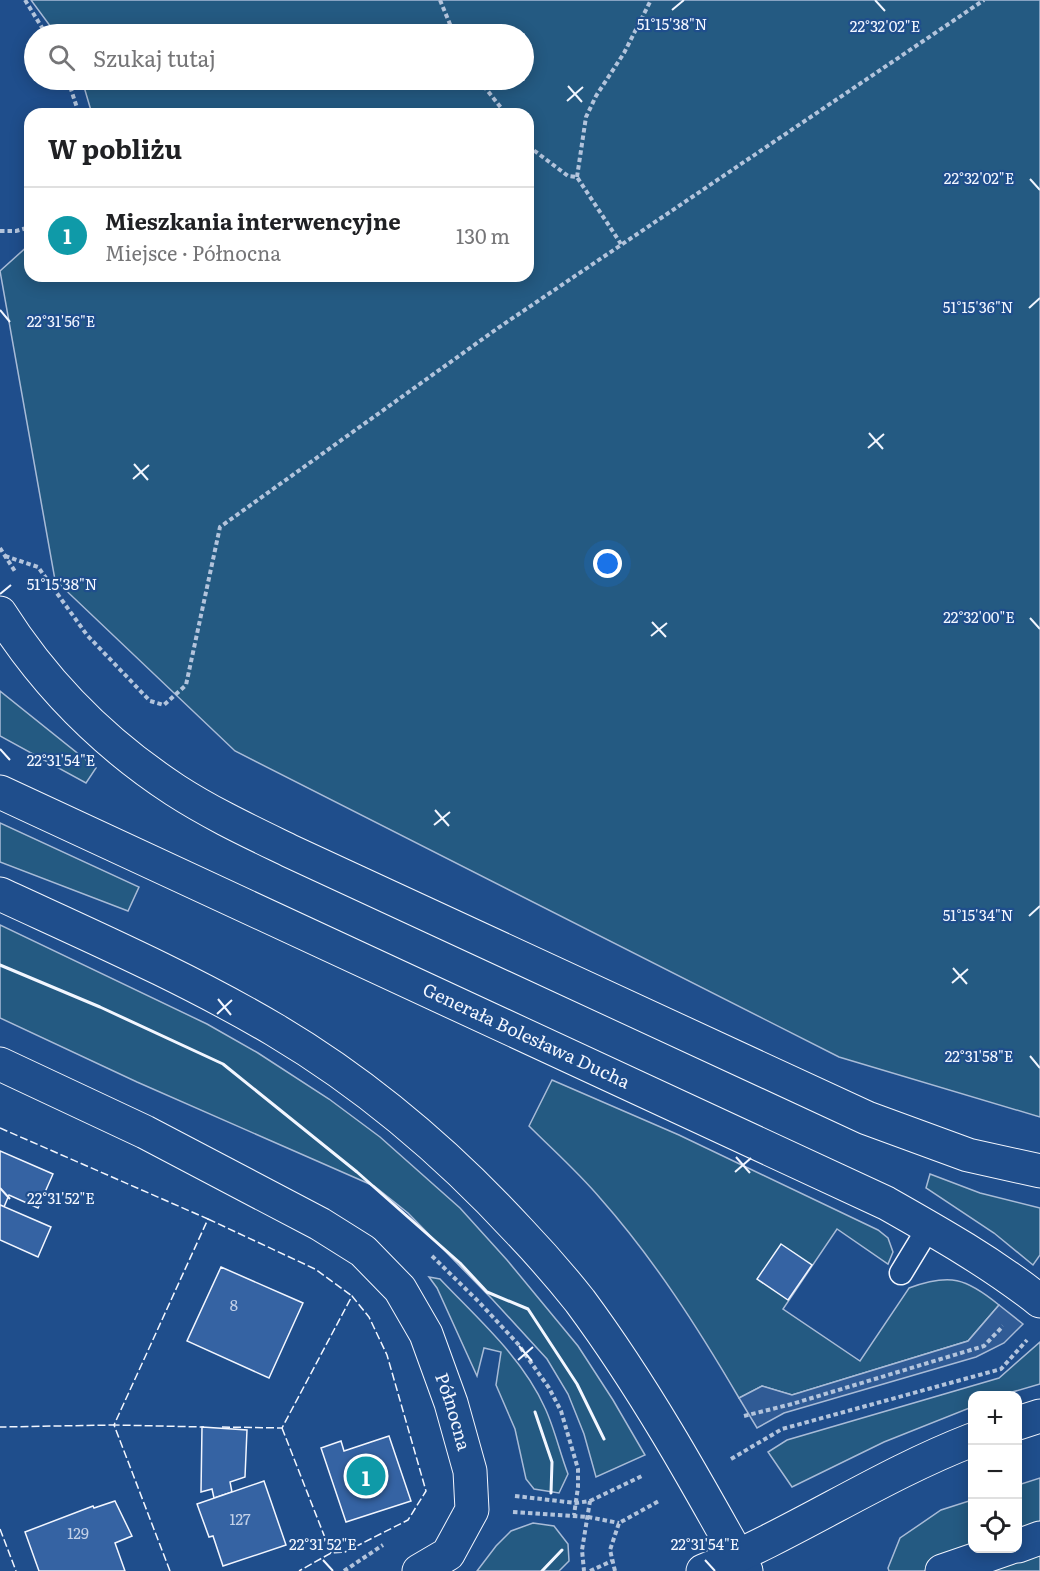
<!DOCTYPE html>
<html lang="pl">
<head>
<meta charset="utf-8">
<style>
  :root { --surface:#fff; --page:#f6f6f6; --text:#202124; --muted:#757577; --line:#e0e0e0; --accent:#d93025 }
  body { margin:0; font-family:Literata,serif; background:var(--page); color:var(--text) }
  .controls { position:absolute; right:18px; bottom:18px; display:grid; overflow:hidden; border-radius:12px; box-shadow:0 3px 15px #0003 }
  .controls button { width:54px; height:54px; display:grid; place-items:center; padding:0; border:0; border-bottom:2px solid var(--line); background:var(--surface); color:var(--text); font:30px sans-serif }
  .you { position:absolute; left:608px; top:564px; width:21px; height:21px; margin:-15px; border:4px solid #fff; border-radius:50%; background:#1a73e8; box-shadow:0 0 0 9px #1a73e833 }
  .badge { display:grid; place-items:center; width:39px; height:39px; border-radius:50%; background:var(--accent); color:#fff; font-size:20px; font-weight:700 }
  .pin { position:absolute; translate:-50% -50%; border:3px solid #fff; box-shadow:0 2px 6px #0006 }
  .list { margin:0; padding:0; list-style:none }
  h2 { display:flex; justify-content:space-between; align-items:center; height:78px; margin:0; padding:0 24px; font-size:26px }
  h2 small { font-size:20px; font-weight:400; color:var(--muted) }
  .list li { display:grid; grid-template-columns:39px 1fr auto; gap:18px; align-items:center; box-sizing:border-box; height:96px; padding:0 24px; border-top:2px solid var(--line) }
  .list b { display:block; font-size:22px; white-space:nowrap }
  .list p { margin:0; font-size:20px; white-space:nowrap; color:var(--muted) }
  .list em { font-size:20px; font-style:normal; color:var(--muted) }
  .icon { flex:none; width:33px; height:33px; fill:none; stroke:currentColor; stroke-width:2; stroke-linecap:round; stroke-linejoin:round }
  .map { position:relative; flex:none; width:1040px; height:1571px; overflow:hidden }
  .search { position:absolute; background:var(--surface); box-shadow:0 3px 15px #0003; left:24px; top:24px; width:510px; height:66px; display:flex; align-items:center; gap:15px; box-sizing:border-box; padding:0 21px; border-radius:33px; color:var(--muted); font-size:22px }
  .panel { position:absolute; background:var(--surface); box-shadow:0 3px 15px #0003; left:24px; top:108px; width:510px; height:174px; border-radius:18px }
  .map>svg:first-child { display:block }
</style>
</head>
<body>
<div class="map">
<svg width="1040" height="1571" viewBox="0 0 1040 1571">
  <rect width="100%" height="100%" fill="#1f4e8c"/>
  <!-- green -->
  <g fill="#245a82" stroke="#a8bbd7" stroke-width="1.5">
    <polygon points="31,0 1040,0 1040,1117 839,1057 235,751 55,580 0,271 30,244 30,276 528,276 528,114 92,114 82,80 524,80 524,34 56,34"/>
    <polygon points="0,691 96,768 86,783 0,736"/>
    <polygon points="0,823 139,887 128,911 0,862"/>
    <polygon points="0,925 207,1024 258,1053 329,1099 380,1137 460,1208 507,1260 578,1346 613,1400 645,1455 596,1477 584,1434 568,1394 547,1359 492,1299 408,1213 374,1186 137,1082 0,1018"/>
    <path d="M552,1080L679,1135L878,1230L888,1238L893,1252L888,1264L837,1229L783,1309L860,1361L909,1288C950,1273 966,1278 999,1305L968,1341L792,1395L762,1386L739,1398C698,1328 654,1259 600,1198C578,1172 553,1150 529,1126Z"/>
    <polygon points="930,1174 980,1193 1040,1208 1040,1255 1033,1265 994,1233 926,1188"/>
    <path d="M429,1277L440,1279C477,1318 523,1358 545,1408C554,1427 560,1453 568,1474L559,1493L534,1489L526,1479L515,1429L496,1385L501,1352L484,1348L477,1376L437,1288Z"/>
    <polygon points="1040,1342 1040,1384 1002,1395 972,1396 972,1407 884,1442 792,1487 768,1452 787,1440 999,1378"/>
    <polygon points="1040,1478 1040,1571 889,1571 888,1568 900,1538 941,1510 972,1500 972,1548 1018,1548 1018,1485"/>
    <polygon points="533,1523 554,1526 568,1544 569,1561 559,1571 477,1571 496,1546 511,1531"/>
  </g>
  <!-- parking -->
  <polygon fill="#305b95" stroke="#a8bbd7" stroke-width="1.5" points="999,1305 1023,1324 1004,1343 976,1357 784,1413 757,1428 739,1398 762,1386 792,1395 968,1341"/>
  <!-- building -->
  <g fill="#3563a3" stroke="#f2f6ff" stroke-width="1.5">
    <polygon points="0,1151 53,1174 38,1208 9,1195 4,1207 0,1205"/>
    <polygon points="0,1205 51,1227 38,1257 0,1240"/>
    <polygon points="781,1244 812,1265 788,1300 757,1279"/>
    <polygon points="221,1267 303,1303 269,1378 187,1341"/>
    <polygon points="202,1427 247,1430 245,1477 230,1482 232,1492 214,1498 212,1489 201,1492"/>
    <polygon points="389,1436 411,1501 346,1522 321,1448 341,1441 344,1451"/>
    <polygon points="264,1481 286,1545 223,1566 213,1536 209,1537 197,1504"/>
    <polygon points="115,1501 132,1536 115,1543 125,1571 39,1571 25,1532 93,1506 94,1508"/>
  </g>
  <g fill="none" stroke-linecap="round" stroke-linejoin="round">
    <!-- service casing -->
    <g stroke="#f2f6ff" stroke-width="25">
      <polyline id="service" points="901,1273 929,1227"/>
    </g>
    <!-- minor casing -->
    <g stroke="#f2f6ff" stroke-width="35">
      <g id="minor">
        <path id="s1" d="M0,1064L145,1132L320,1224L363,1251L400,1289L426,1334L451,1403L470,1471L472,1510L448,1554L419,1571"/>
      </g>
    </g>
    <!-- tertiary casing -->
    <g stroke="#f2f6ff" stroke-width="35">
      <path id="tertiary" d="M0,613C45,684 105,744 175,790C212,814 253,833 292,852L867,1118L968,1155L1040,1171"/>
    </g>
    <!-- secondary casing -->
    <g stroke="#f2f6ff" stroke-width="35">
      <g id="secondary">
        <path id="s2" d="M0,792L886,1203C939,1233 992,1263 1040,1301"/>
        <path d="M0,894C93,937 187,978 275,1030C366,1084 447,1153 519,1231C540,1253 561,1277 580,1301C643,1386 695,1479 746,1571"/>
        <polyline points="1018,1423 1040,1416"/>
        <path d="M703,1571C796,1533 879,1476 972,1440"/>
      </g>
    </g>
    <!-- primary casing -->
    <g stroke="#f2f6ff" stroke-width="35">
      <g id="primary">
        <polyline points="1018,1546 1040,1538"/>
        <polyline points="942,1571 1009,1548"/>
      </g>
    </g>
    <!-- path -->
    <g stroke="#b3c4dc" stroke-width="4" stroke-dasharray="4.5 3" stroke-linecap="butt">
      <polyline points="25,0 46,34"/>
      <polyline points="440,0 454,34"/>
      <polyline points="68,80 79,114"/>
      <polyline points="479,80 506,114"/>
      <polyline points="528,146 568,176 577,177 621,244"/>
      <polyline points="577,177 586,117 596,96 624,53 651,0"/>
      <polyline points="0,231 16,231 30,227"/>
      <polyline points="0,548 16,573"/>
      <polyline points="5,556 38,567 87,635 150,701 164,705 186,685 220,527 498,328 984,0"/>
      <polyline points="432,1256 479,1302 518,1344 549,1388 561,1411 578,1469 578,1487 574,1515"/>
      <polyline points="744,1416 792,1404 984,1346 1003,1326"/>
      <polyline points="731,1459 782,1429 1001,1369 1027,1340"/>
      <polyline points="515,1496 576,1503 590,1501 582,1550 584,1571"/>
      <polyline points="590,1501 644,1475"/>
      <polyline points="513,1512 588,1517 619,1523"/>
      <polyline points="344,1571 383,1545"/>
      <polyline points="590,1571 612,1561"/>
      <polyline points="615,1571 610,1550 619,1523 659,1501"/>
    </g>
    <!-- service -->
    <use href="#service" stroke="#1f4e8c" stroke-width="22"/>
    <!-- minor -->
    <use href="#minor" stroke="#1f4e8c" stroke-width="33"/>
    <!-- tertiary -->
    <use href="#tertiary" stroke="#1f4e8c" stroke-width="33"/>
    <!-- secondary -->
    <use href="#secondary" stroke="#1f4e8c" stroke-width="33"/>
    <!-- primary -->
    <use href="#primary" stroke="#1f4e8c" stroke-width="33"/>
    <!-- fence -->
    <g stroke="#f2f6ff" stroke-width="1.5" stroke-dasharray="8 3" stroke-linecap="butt">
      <polyline points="0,1128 208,1219 114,1425 0,1427"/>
      <polyline points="208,1219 315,1269 352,1296"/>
      <polyline points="222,1427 282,1428 352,1296 369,1317 387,1355 426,1491 408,1520 345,1552 331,1553 299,1571"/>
      <polyline points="282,1428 331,1553"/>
      <polyline points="0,1529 16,1571"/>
      <polyline points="170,1571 114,1425 204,1427"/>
    </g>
    <!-- wall -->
    <g stroke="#f2f6ff" stroke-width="3">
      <polyline points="0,965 100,1007 223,1064 357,1172 460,1263 487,1292 528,1309 577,1384 604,1439"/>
      <polyline points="535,1412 552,1462 551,1493"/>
      <polyline points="542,1571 562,1550"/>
    </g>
  </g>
  <!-- ticks -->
  <path fill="none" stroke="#f2f6ff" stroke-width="2" d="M875,0L885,11M672,10L684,0M568,86L582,102M567,101L583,87M1030,179L1040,190M1029,308L1040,298M0,310L10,322M869,433L883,449M868,448L884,434M134,464L148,480M133,479L149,465M0,594L11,585M1030,618L1040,629M652,622L666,637M651,636L667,623M0,749L10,760M435,810L449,826M434,825L450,812M1029,916L1040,906M953,968L967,984M952,983L968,969M218,999L231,1015M217,1014L232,1000M1030,1056L1040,1068M736,1157L750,1173M735,1172L751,1158M0,1188L10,1199M519,1346L532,1361M518,1360L533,1347M323,1560L333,1571M705,1560L715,1571"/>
  <g text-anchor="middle" stroke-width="4.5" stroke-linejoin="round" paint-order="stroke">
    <!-- number labels -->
    <g font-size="15" fill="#c3d1e8">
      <text x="234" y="1311">8</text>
      <text x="240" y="1525">127</text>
      <text x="78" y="1539">129</text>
    </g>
    <!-- street labels -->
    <g font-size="18" fill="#f2f6ff" stroke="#1f4e8c">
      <text dy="6" stroke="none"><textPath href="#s2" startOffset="580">Generała Bolesława Ducha</textPath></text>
      <text dy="6" stroke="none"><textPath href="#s1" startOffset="596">Północna</textPath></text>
    </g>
  </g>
  <g font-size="15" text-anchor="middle" fill="#f2f6ff" stroke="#1f4e8c" stroke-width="4.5" stroke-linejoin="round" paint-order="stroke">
    <text x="672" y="30">51°15'38"N</text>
    <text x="885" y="32">22°32'02"E</text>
    <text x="979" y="184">22°32'02"E</text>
    <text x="978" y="313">51°15'36"N</text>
    <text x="61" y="327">22°31'56"E</text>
    <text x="62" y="590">51°15'38"N</text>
    <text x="979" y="623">22°32'00"E</text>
    <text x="61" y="766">22°31'54"E</text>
    <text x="978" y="921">51°15'34"N</text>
    <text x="979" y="1062">22°31'58"E</text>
    <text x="61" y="1204">22°31'52"E</text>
    <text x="323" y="1550">22°31'52"E</text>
    <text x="705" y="1550">22°31'54"E</text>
  </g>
</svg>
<div class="controls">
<button>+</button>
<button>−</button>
<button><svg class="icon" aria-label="locate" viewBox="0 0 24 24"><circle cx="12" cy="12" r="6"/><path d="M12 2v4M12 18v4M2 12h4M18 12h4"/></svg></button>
</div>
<div class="you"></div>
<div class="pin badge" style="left:366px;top:1476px;background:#0f9aa8">1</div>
<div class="search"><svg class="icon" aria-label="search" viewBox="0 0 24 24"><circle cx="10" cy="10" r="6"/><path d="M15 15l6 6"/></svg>Szukaj tutaj</div>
<section class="panel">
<h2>W pobliżu<small></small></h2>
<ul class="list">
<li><span class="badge" style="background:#0f9aa8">1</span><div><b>Mieszkania interwencyjne</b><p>Miejsce · Północna</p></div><em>130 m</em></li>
</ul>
</section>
</div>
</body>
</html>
